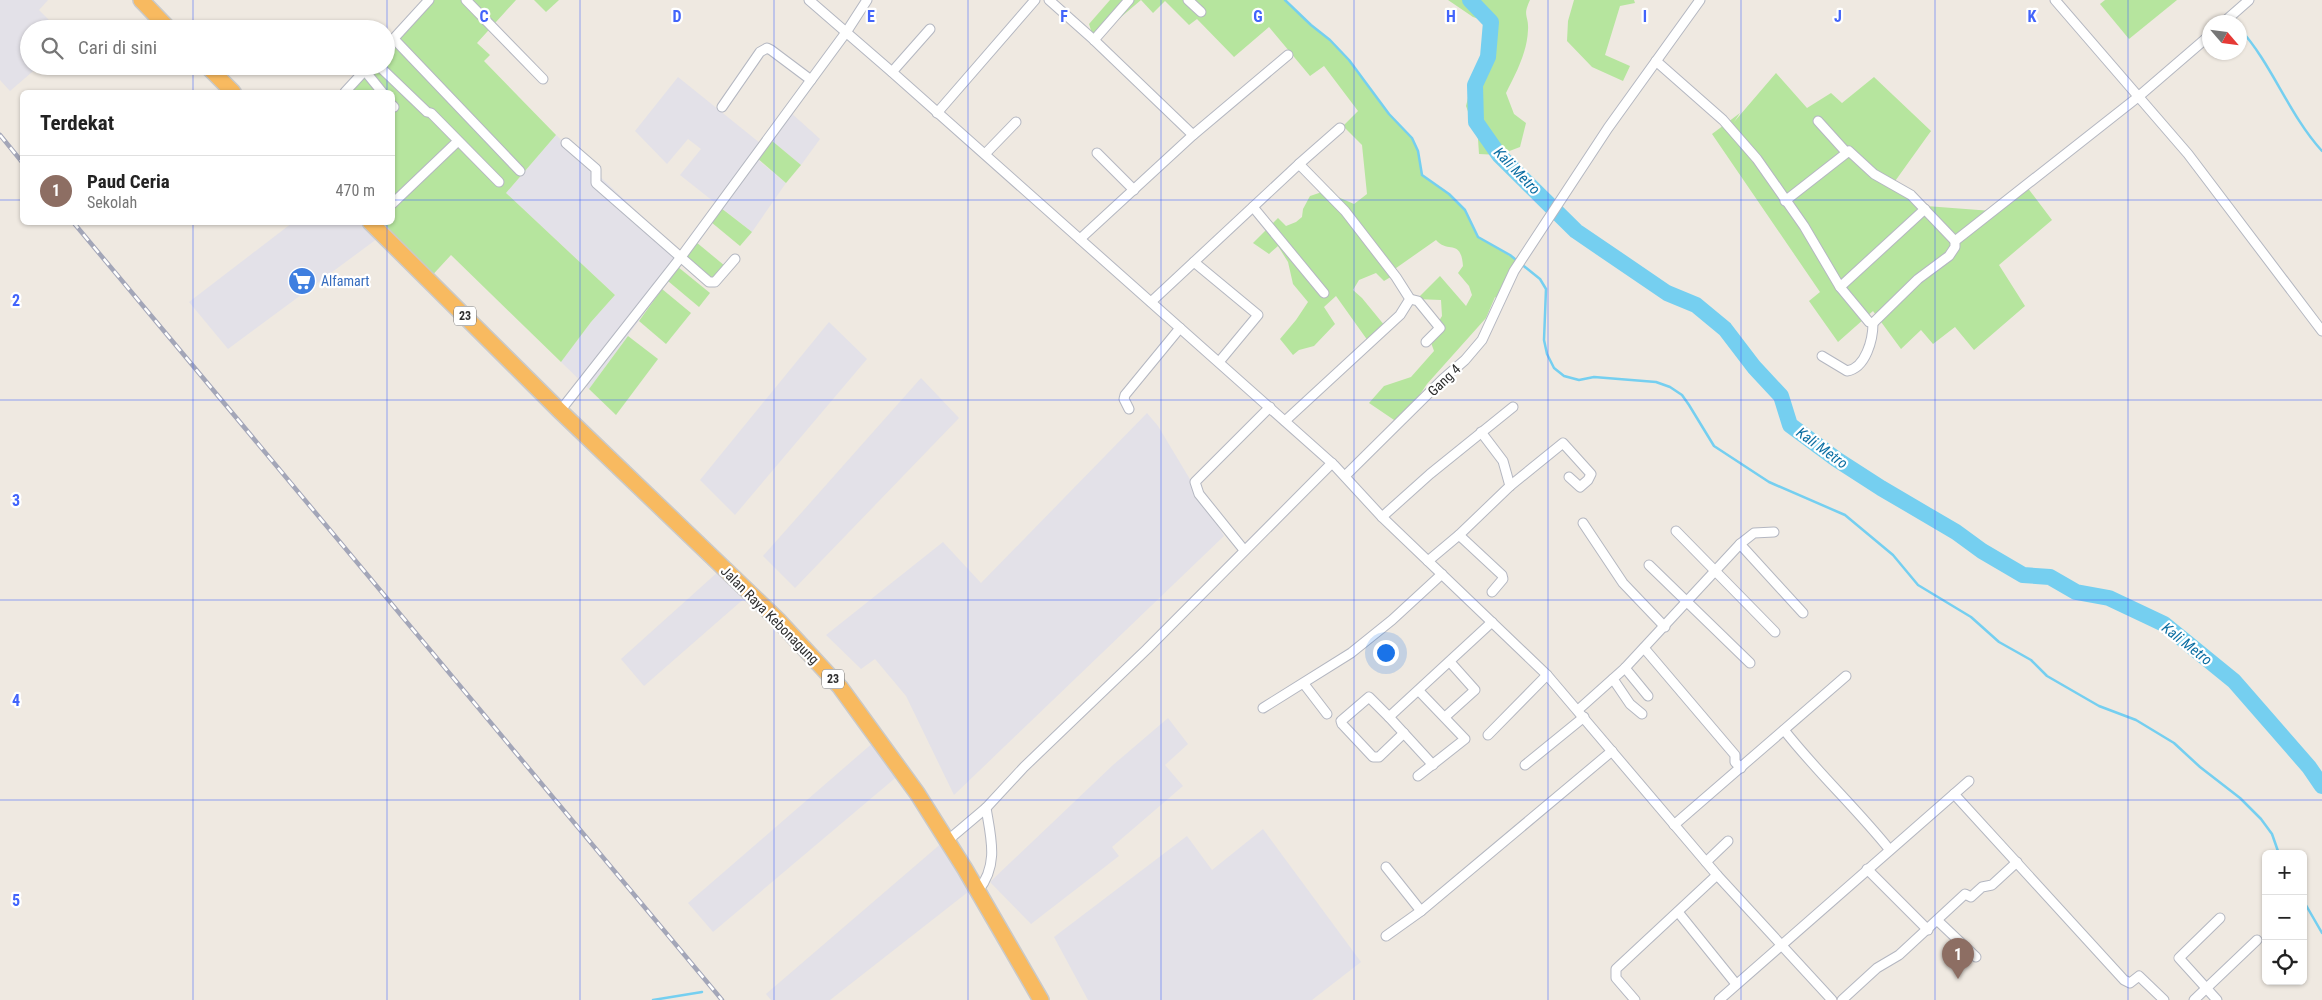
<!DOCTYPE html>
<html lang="id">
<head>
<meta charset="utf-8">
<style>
  :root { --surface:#fff; --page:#f6f6f6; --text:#222; --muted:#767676; --line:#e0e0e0; --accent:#4264fb }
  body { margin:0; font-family:"Roboto Condensed",sans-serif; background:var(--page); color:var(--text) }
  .controls { position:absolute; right:15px; bottom:15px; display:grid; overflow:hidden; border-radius:8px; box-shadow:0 1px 4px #0004 }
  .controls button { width:45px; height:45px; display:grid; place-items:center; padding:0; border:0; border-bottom:1px solid var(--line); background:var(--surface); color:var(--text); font:25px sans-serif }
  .compass { position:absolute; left:2202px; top:15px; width:45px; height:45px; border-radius:50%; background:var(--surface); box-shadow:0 1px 4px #0004; rotate:118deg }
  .you { position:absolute; left:1385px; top:652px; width:18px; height:18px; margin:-12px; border:4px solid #fff; border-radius:50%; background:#1a73e8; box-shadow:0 0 0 8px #1a73e833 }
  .badge { display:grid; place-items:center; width:32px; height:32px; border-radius:50%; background:var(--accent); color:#fff; font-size:16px; font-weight:700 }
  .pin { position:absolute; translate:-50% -41px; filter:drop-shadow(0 1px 2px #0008) }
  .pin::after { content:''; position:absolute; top:26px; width:18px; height:15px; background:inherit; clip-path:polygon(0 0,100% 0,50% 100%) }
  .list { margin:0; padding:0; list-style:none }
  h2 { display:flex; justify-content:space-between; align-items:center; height:65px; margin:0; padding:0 20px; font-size:21px }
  h2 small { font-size:16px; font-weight:400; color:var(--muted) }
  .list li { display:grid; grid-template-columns:32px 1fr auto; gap:15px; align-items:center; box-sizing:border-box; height:70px; padding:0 20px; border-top:1px solid var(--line) }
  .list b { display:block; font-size:19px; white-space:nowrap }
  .list p { margin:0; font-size:16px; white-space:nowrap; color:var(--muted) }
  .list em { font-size:16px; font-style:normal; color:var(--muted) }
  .icon { flex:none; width:28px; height:28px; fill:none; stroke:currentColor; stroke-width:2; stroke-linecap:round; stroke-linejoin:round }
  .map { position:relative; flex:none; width:2322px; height:1000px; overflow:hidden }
  .search { position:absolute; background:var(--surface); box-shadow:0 1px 4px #0004; left:20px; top:20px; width:375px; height:55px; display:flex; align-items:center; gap:12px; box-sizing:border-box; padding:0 18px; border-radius:28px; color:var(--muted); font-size:19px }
  .panel { position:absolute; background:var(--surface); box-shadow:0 1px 4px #0004; left:20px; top:90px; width:375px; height:135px; border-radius:8px }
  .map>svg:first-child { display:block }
</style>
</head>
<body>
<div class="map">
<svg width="2322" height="1000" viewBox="0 0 2322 1000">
  <rect width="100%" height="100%" fill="#efe9e1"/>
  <!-- industrial -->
  <g fill="#e3e1e8">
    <polygon points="0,0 48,0 39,10 58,29 29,29 29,66 39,66 10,91 0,80"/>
    <polygon points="678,77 765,147 757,159 786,183 752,232 680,175 701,149 688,139 667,164 635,131"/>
    <polygon points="790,112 820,139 801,165 771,140"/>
    <polygon points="556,135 685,257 589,389 561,362 591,322 615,295 506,193"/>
    <polygon points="292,223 382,223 389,230 228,349 189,302"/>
    <polygon points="829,322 867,359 735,515 700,480"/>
    <polygon points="921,378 959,418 795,588 763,556"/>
    <polygon points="1147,413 1158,426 1224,536 954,795 906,696 875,659 861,669 826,635 943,542 981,583"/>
    <polygon points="729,562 755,589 644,686 621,659"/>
    <polygon points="1168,718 1188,744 1165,765 1183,786 1112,847 1119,856 1031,924 990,882 1113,765"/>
    <polygon points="875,741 900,774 713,932 688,903"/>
    <polygon points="1263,829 1361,962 1312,1000 1088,1000 1054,937 1187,836 1212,870"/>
    <polygon points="943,842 973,888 830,1000 771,1000 766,994"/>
  </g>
  <!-- green -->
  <g fill="#b6e59e">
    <polygon points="432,0 516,0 477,43 490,55 484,61 556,135 506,193 615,295 591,322 561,362 451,255 427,281 366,223 392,222 392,92 349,92 372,66 386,66 386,50"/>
    <polygon points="534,0 559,0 546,12"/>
    <path d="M1110,0H1285L1311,25L1330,40L1349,60L1389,114L1412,138L1418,151L1422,175L1449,194L1465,210L1478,237L1520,262L1498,299L1495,297L1486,318L1427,384L1400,424L1369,403L1384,386L1411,377L1434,351L1429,337L1442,316L1441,300L1417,299L1440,276L1466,306L1472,295L1469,286L1458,273L1463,266C1461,238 1448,254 1436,240L1389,273L1394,275L1384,281L1376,273L1359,280L1353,290L1362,298L1385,326L1368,341L1336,296L1324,307L1335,324L1314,346L1299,350L1293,355L1280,339L1296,320L1308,302L1293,284L1288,262L1278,246L1269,254L1253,243L1278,218L1286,226L1296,222L1302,217L1303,209L1310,196L1331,189L1338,197L1354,204L1367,194L1362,145L1343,126L1358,111L1324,66L1310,76L1269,27L1234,57L1197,19L1189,25L1165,1L1153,13L1141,0L1094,40L1089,24Z"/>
    <path d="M1448,0H1530C1522,17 1529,15 1528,30C1527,53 1516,73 1506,93L1514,114L1526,123L1520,147L1499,155L1479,154L1478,139L1466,106L1472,82L1488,57L1491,23L1473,17Z"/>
    <polygon points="1574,0 1634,0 1635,3 1620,6 1605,55 1630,66 1623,81 1592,67 1567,41 1568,21"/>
    <polygon points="2105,0 2177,0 2129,39 2100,4"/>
    <polygon points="1776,73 1807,108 1831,93 1842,103 1874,77 1931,131 1893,184 1926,206 1992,211 2024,183 2052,220 1999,265 2025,306 1974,350 1955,327 1933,344 1921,330 1901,349 1873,311 1838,342 1809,301 1820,292 1712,134 1740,113 1734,122"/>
    <polygon points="771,140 801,165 786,183 757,158"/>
    <polygon points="721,208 752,232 740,246 711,222"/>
    <polygon points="696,242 725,266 715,280 685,257"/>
    <polygon points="678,267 710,293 699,307 668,281"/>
    <polygon points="662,289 691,313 666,344 639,321"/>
    <polygon points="628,336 658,359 616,415 589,389"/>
  </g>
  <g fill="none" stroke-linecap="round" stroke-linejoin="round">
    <!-- stream -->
    <g stroke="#75cff0" stroke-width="2.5">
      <polyline points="1285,0 1311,25 1330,40 1349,60 1389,114 1412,138 1418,151 1422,175 1449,194 1465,210 1478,237 1510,255 1540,279 1546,289 1544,340 1547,354 1554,368 1564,376 1579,380 1594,377 1656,382 1670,387 1682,395 1689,405 1714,446 1769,482 1845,515 1893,555 1918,585 1971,617 1999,642 2031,660 2047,676 2099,706 2136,720 2174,743 2200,767 2240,798 2261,819 2272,834 2279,854"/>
      <polyline points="2236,20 2237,22"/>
      <path d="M2240,29C2272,64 2289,115 2322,151"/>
      <polyline points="2303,900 2322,933"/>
      <polyline points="653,1000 702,992"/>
    </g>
    <!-- river -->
    <polyline stroke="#75cff0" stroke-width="16" points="1470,0 1491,22 1488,57 1475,85 1476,122 1499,155 1576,231 1667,293 1696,305 1725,329 1754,367 1781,396 1790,425 1836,459 1881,488 1956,532 1982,551 2023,575 2050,577 2076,592 2109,598 2164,624 2234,681 2309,767 2322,786"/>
    <!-- minor casing -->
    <g stroke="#b4b7c1" stroke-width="11">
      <g id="minor">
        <polyline points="466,0 543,79"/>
        <polyline points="809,0 892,72 1334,465 1382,517 1547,675 1717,875 1832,1000"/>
        <polyline points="1049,0 1094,40 1193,135"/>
        <polyline points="1188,0 1201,12"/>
        <polyline points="2055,0 2188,154 2322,331"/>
        <polyline points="2224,22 2249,0"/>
        <polyline points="394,39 520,171"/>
        <polyline points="1094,40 1129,0"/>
        <polyline points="386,47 429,0"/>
        <polyline points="1656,61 1723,120 1757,159 1804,226 1840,287 1869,322 1873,323 1918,279 1949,256 1955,247 1955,241 2138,97 2210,35"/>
        <polyline points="379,66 427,112 431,113 499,182"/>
        <polyline points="365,71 382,92"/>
        <polyline points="892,72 930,29"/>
        <polyline points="345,92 369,66"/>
        <polyline points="392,105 394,107"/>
        <polyline points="722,107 760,52 767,48 771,50 811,80"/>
        <polyline points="937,113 1035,0"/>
        <polyline points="1818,121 1846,152"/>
        <polyline points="566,143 596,169 596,183 709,282 715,282 735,259"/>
        <polyline points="1097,153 1134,190"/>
        <polyline points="985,154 1016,122"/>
        <polyline points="1299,164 1340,128"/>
        <polyline points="1785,201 1849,151 1874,174 1911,195 1955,241"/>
        <polyline points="392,204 458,141"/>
        <polyline points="1253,207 1324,293"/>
        <polyline points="1080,239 1193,135 1288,55"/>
        <polyline points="1194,262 1258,315 1219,362"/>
        <polyline points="1840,287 1925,209"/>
        <polyline points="1410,299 1418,301 1440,328 1426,342"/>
        <polyline points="1151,302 1299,164 1345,211 1396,277 1410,299 1400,315 1285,421"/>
        <path d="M1822,356L1847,371C1866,368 1873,339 1873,323"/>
        <polyline points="1129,409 1124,399 1125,395 1180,328"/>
        <polyline points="560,411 681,257 847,31 867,0"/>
        <polyline points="1481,432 1503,461 1510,486"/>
        <polyline points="1345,476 1443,379 1465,360 1482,340 1514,271 1608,128 1700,0"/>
        <polyline points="1382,517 1430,474 1513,407"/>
        <polyline points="1583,523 1623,583 1665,627"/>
        <polyline points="1676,531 1775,632"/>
        <polyline points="1459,535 1502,575 1503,579 1492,592"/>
        <polyline points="1740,544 1803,613"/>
        <polyline points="1244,550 1199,494 1195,482 1270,407"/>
        <polyline points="1428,561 1459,535 1510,486 1563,443 1591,474 1588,480 1580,487 1569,477"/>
        <polyline points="1649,565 1750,663"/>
        <polyline points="1644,648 1735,755 1735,762 1741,768"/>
        <polyline points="1625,668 1648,696"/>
        <polyline points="1613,679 1630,704 1642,714"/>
        <polyline points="1304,684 1327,714"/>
        <polyline points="1263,708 1351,653 1392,620 1442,574"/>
        <polyline points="1578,710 1625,668 1740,544 1754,533 1774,532"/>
        <polyline points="1389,717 1433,765"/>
        <polyline points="1445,717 1475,690 1450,662"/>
        <path d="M1784,730C1817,772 1856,808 1889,849"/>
        <polyline points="1404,733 1379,757 1373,757 1342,724 1341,721 1369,697 1389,717 1492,622"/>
        <polyline points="1488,735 1547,675"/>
        <polyline points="1525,765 1584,717"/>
        <polyline points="1418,776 1465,739 1419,691"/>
        <polyline points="1954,794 2124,980 2130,983 2139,976 2164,1000"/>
        <polyline points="1674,825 1846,676"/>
        <polyline points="947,841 986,808"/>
        <polyline points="1706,862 1728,841"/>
        <polyline points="1386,867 1421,911"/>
        <polyline points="1867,869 1928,930"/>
        <path d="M978,891C999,865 991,838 986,808L1024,767L1147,649L1332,463"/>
        <polyline points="1678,912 1736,984"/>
        <polyline points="1938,921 1976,957"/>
        <polyline points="1386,936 1421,911 1612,751"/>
        <polyline points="1635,1000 1616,978 1616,969 1717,875"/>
        <polyline points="1719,1000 1969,781"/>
        <polyline points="1842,1000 1877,968 1899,955 1965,894 1971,897 1982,887 1992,885 2017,862"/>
        <polyline points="2194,1000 2257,940"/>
        <polyline points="2217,1000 2179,958 2220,918"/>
      </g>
    </g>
    <!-- trunk casing -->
    <g stroke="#c9c9c9" stroke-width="18">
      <g id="trunk">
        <polyline points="141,0 169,29"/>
        <polyline points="207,66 233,92"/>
        <polyline points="370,222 560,411 779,621 840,687 917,793 965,869 1041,1000"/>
      </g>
    </g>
    <!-- minor -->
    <use href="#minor" stroke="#fff" stroke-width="9"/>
    <!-- trunk -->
    <use href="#trunk" stroke="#f8ba60" stroke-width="15"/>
    <!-- rail casing -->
    <g stroke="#a3a6b8" stroke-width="4.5">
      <g id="rail">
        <polyline points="0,135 22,162"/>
        <polyline points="73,222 722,1000"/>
      </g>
    </g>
    <!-- rail -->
    <use href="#rail" stroke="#fff" stroke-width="2.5" stroke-dasharray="8" stroke-linecap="butt"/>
  </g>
  <!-- grid -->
  <path fill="none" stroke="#4264fb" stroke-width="1" stroke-opacity="0.55" d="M193,0V29M387,0V92M580,0V1000M774,0V1000M968,0V1000M1161,0V1000M1354,0V1000M1548,0V1000M1741,0V1000M1935,0V1000M2128,0V1000M193,66V92M0,200H22M392,200H2322M193,222V1000M387,222V1000M0,400H2322M0,600H2322M0,800H2322"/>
  <!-- icons -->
  <defs>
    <g id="supermarket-disc" transform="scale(1.4375)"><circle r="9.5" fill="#3f7fe0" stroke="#fff"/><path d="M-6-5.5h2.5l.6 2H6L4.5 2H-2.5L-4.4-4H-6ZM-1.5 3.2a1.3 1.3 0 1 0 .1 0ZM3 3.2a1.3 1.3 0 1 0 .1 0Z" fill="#fff"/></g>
  </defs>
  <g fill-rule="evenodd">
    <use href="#supermarket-disc" x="302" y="281"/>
  </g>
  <g text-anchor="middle" stroke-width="4.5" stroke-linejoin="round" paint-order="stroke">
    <!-- shield labels -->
    <g fill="#fff" stroke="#6d6d6d" stroke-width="1">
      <rect x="454" y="306.5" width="22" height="19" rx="4"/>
      <rect x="822" y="669.5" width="22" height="19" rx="4"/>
    </g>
    <g font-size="12" font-weight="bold" fill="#2e2e2e">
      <text x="465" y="320">23</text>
      <text x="833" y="683">23</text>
    </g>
    <!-- shop labels -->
    <g font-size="14" fill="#366cbe" stroke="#fff" text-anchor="start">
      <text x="321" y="286">Alfamart</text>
    </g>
    <!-- street labels -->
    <g font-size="14" fill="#2e2e2e" stroke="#fff">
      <text transform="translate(1444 380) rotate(-44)" y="5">Gang 4</text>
      <text transform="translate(770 615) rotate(45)" y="5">Jalan Raya Kebonagung</text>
    </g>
    <!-- water labels -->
    <g font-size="15" font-style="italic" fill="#0d6fa3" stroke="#fff">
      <text transform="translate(1517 171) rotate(46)" y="5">Kali Metro</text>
      <text transform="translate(1822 448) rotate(36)" y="5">Kali Metro</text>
      <text transform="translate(2187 644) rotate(38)" y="5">Kali Metro</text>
    </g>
  </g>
  <g font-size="16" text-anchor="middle" font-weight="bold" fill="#4264fb" stroke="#fff" stroke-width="4.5" stroke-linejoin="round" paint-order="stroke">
    <text x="484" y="22">C</text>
    <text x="677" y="22">D</text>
    <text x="871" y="22">E</text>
    <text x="1064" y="22">F</text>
    <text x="1258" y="22">G</text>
    <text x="1451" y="22">H</text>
    <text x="1645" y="22">I</text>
    <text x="1838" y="22">J</text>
    <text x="2032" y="22">K</text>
    <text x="16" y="306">2</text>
    <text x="16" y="506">3</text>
    <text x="16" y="706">4</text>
    <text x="16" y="906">5</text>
  </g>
</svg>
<div class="controls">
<button>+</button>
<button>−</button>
<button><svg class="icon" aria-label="locate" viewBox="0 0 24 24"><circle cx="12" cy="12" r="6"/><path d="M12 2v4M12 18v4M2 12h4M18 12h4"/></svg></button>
</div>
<svg class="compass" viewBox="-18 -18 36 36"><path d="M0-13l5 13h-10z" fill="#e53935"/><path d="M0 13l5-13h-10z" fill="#767676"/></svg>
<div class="you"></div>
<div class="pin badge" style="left:1958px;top:979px;background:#8d6e63">1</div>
<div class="search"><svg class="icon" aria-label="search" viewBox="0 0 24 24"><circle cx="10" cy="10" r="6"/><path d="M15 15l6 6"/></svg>Cari di sini</div>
<section class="panel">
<h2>Terdekat<small></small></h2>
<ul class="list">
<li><span class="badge" style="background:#8d6e63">1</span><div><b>Paud Ceria</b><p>Sekolah</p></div><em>470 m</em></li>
</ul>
</section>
</div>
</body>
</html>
